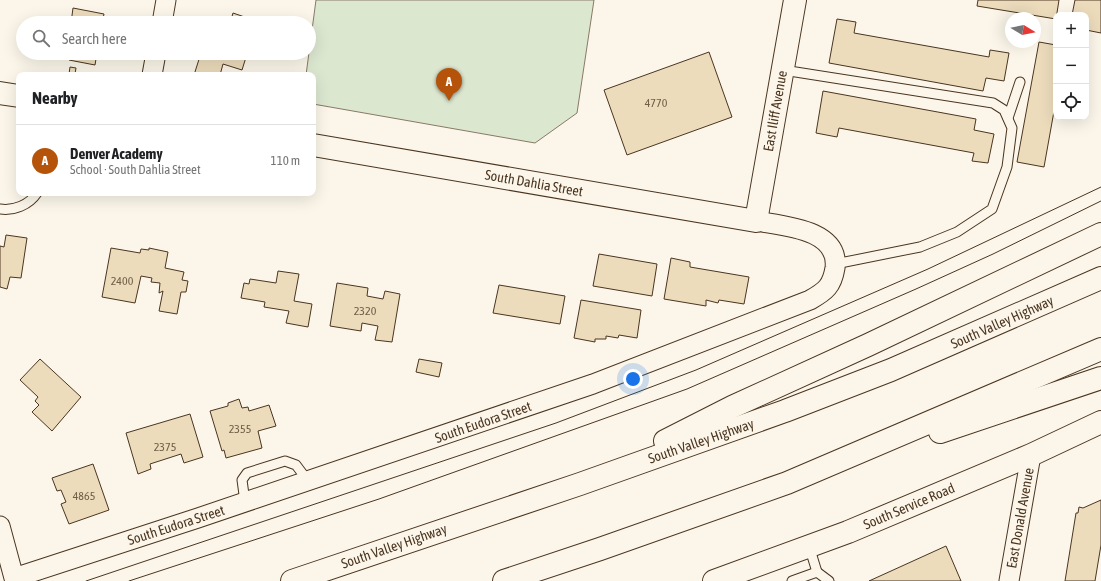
<!DOCTYPE html>
<html lang="en">
<head>
<meta charset="utf-8">
<style>
  :root { --surface:#fff; --page:#f6f6f6; --text:#202124; --muted:#757577; --line:#e0e0e0; --accent:#b45309 }
  body { margin:0; font-family:"Asap Condensed",sans-serif; background:var(--page); color:var(--text) }
  .controls { position:absolute; right:12px; top:12px; display:grid; overflow:hidden; border-radius:8px; box-shadow:0 4px 16px #0002 }
  .controls button { width:36px; height:36px; display:grid; place-items:center; padding:0; border:0; border-bottom:1px solid var(--line); background:var(--surface); color:var(--text); font:20px sans-serif }
  .compass { position:absolute; left:1005px; top:12px; width:36px; height:36px; border-radius:50%; background:var(--surface); box-shadow:0 4px 16px #0002; rotate:100deg }
  .you { position:absolute; left:633px; top:379px; width:14px; height:14px; margin:-10px; border:3px solid #fff; border-radius:50%; background:#1a73e8; box-shadow:0 0 0 6px #1a73e833 }
  .badge { display:grid; place-items:center; width:26px; height:26px; border-radius:50%; background:var(--accent); color:#fff; font-size:13px; font-weight:700 }
  .pin { position:absolute; translate:-50% -33px; filter:drop-shadow(0 1px 2px #0008) }
  .pin::after { content:''; position:absolute; top:21px; width:14px; height:12px; background:inherit; clip-path:polygon(0 0,100% 0,50% 100%) }
  .list { margin:0; padding:0; list-style:none }
  h2 { display:flex; justify-content:space-between; align-items:center; height:52px; margin:0; padding:0 16px; font-size:17px }
  h2 small { font-size:13px; font-weight:400; color:var(--muted) }
  .list li { display:grid; grid-template-columns:26px 1fr auto; gap:12px; align-items:center; box-sizing:border-box; height:72px; padding:0 16px; border-top:1px solid var(--line) }
  .list b { display:block; font-size:15px; white-space:nowrap }
  .list p { margin:0; font-size:13px; white-space:nowrap; color:var(--muted) }
  .list em { font-size:13px; font-style:normal; color:var(--muted) }
  .icon { flex:none; width:22px; height:22px; fill:none; stroke:currentColor; stroke-width:2; stroke-linecap:round; stroke-linejoin:round }
  .map { position:relative; flex:none; width:1101px; height:581px; overflow:hidden }
  .search { position:absolute; background:var(--surface); box-shadow:0 4px 16px #0002; left:16px; top:16px; width:300px; height:44px; display:flex; align-items:center; gap:10px; box-sizing:border-box; padding:0 14px; border-radius:22px; color:var(--muted); font-size:15px }
  .panel { position:absolute; background:var(--surface); box-shadow:0 4px 16px #0002; left:16px; top:72px; width:300px; height:124px; border-radius:8px }
  .map>svg:first-child { display:block }
</style>
</head>
<body>
<div class="map">
<svg width="1101" height="581" viewBox="0 0 1101 581">
  <rect width="100%" height="100%" fill="#fbf6e9"/>
  <!-- green -->
  <polygon fill="#dce7d0" stroke="#887966" points="316,0 594,0 577,113 535,143 313,104 313,75 306,75"/>
  <!-- building -->
  <g fill="#ecdcbc" stroke="#4a3520">
    <polygon points="978,0 1059,0 1056,19 977,6"/>
    <polygon points="1075,0 1101,0 1101,33 1086,30 1086,15 1072,15"/>
    <polygon points="73,8 104,14 102,23 71,23"/>
    <polygon points="233,13 262,23 230,23"/>
    <polygon points="837,19 856,22 854,33 989,57 990,50 1009,53 1004,81 986,78 983,91 829,63"/>
    <polygon points="1039,42 1056,45 1056,100 1044,167 1017,162"/>
    <polygon points="709,52 732,117 627,155 604,90"/>
    <polygon points="70,53 97,53 95,65 69,60"/>
    <polygon points="201,53 219,58 220,53 266,53 264,59 247,54 242,70 223,64 220,75 194,75"/>
    <polygon points="70,67 76,68 75,74 69,74"/>
    <polygon points="823,91 976,119 974,130 994,134 988,163 972,161 974,153 839,128 837,137 816,133"/>
    <polygon points="6,235 27,238 21,278 10,277 7,289 0,287 0,246 4,247"/>
    <polygon points="111,248 140,253 141,249 149,250 149,248 168,252 165,268 184,272 182,280 188,281 186,292 181,292 177,314 159,311 163,291 159,293 160,283 151,282 152,278 141,276 135,303 102,297"/>
    <polygon points="599,254 657,264 652,296 593,286"/>
    <polygon points="671,258 690,262 690,267 749,277 744,304 719,300 718,303 706,300 706,306 664,299"/>
    <polygon points="278,271 299,274 294,301 312,304 308,327 286,323 289,311 264,307 265,302 241,298 244,283 249,284 250,279 276,283"/>
    <polygon points="337,283 368,288 367,296 383,299 385,291 400,294 392,342 375,340 378,326 362,323 361,331 330,326"/>
    <polygon points="499,285 565,296 560,324 493,313"/>
    <polygon points="581,300 641,310 637,338 619,335 618,338 606,336 606,339 595,339 595,342 574,338"/>
    <polygon points="40,359 81,397 52,431 32,412 39,405 35,401 38,397 20,380"/>
    <polygon points="419,359 442,363 439,377 416,372"/>
    <polygon points="239,399 242,408 248,407 249,411 269,405 276,426 258,431 262,448 226,458 224,450 222,451 210,411 228,406 228,403"/>
    <polygon points="190,414 203,457 184,463 181,454 150,464 151,469 138,474 126,433"/>
    <polygon points="93,464 109,510 69,524 61,504 66,502 61,490 57,491 52,478"/>
    <polygon points="1101,500 1101,545 1095,581 1065,581 1076,513 1078,513 1079,507 1083,508"/>
    <polygon points="946,546 961,581 869,581"/>
  </g>
  <g fill="none" stroke-linecap="round" stroke-linejoin="round">
    <!-- service casing -->
    <g stroke="#4a3520" stroke-width="11">
      <g id="service">
        <polyline points="783,70 993,103 1004,110 1012,128 1007,167 992,209 957,232 920,247 835,264"/>
        <polyline points="1008,118 1020,82"/>
        <path d="M0,209C14,211 29,205 37,193"/>
        <polyline points="245,502 242,480 247,473 285,461 296,465 308,481"/>
        <polyline points="809,546 817,572"/>
        <polyline points="792,581 817,572 829,581"/>
      </g>
    </g>
    <!-- minor casing -->
    <g stroke="#4a3520" stroke-width="21">
      <g id="minor">
        <polyline points="162,23 166,0"/>
        <polyline points="152,75 156,53"/>
        <path d="M0,526L14,578L198,518L593,384L810,300C826,291 832,286 835,268C840,229 783,226 756,221"/>
        <polyline points="1009,581 1031,455"/>
      </g>
    </g>
    <!-- tertiary casing -->
    <g stroke="#4a3520" stroke-width="24">
      <g id="tertiary">
        <polyline points="0,93 19,96"/>
        <polyline points="313,145 756,221 795,0"/>
        <polyline points="714,581 848,532 1031,455 1101,422"/>
      </g>
    </g>
    <!-- motorway casing -->
    <g stroke="#4a3520" stroke-width="24">
      <g id="motorway">
        <polyline points="940,432 1101,378"/>
        <polyline points="665,441 732,407 868,345 1101,234"/>
        <polyline points="292,581 580,484 785,411 891,370 1101,278"/>
        <polyline points="504,581 600,549 787,483 1101,349"/>
      </g>
    </g>
    <!-- service -->
    <use href="#service" stroke="#fbf6e9" stroke-width="9"/>
    <!-- minor -->
    <use href="#minor" stroke="#fbf6e9" stroke-width="19"/>
    <!-- tertiary -->
    <use href="#tertiary" stroke="#fbf6e9" stroke-width="22"/>
    <!-- motorway -->
    <use href="#motorway" stroke="#fbf6e9" stroke-width="22"/>
    <!-- tram -->
    <g stroke="#4a3520" stroke-width="1">
      <polyline points="86,581 556,423 696,370 928,269 1101,187"/>
      <polyline points="129,581 379,499 687,389 916,289 993,254 1101,201"/>
    </g>
  </g>
  <g text-anchor="middle" stroke-width="3" stroke-linejoin="round" paint-order="stroke">
    <!-- number labels -->
    <g font-size="12" fill="#725f47">
      <text x="656" y="107">4770</text>
      <text x="122" y="285">2400</text>
      <text x="365" y="315">2320</text>
      <text x="240" y="433">2355</text>
      <text x="165" y="451">2375</text>
      <text x="84" y="500">4865</text>
    </g>
    <!-- street labels -->
    <g font-size="14" fill="#4a3520" stroke="#fbf6e9">
      <text transform="translate(775 111) rotate(-80)" y="5">East Iliff Avenue</text>
      <text transform="translate(534 183) rotate(10)" y="5">South Dahlia Street</text>
      <text transform="translate(1002 322) rotate(-24)" y="5">South Valley Highway</text>
      <text transform="translate(483 422) rotate(-19)" y="5">South Eudora Street</text>
      <text transform="translate(701 441) rotate(-19)" y="5">South Valley Highway</text>
      <text transform="translate(909 506) rotate(-23)" y="5">South Service Road</text>
      <text transform="translate(1020 518) rotate(-80)" y="5">East Donald Avenue</text>
      <text transform="translate(176 525) rotate(-18)" y="5">South Eudora Street</text>
      <text transform="translate(394 546) rotate(-19)" y="5">South Valley Highway</text>
    </g>
  </g>
</svg>
<div class="controls">
<button>+</button>
<button>−</button>
<button><svg class="icon" aria-label="locate" viewBox="0 0 24 24"><circle cx="12" cy="12" r="6"/><path d="M12 2v4M12 18v4M2 12h4M18 12h4"/></svg></button>
</div>
<svg class="compass" viewBox="-18 -18 36 36"><path d="M0-13l5 13h-10z" fill="#e53935"/><path d="M0 13l5-13h-10z" fill="#757577"/></svg>
<div class="you"></div>
<div class="pin badge" style="left:449px;top:101px">A</div>
<div class="search"><svg class="icon" aria-label="search" viewBox="0 0 24 24"><circle cx="10" cy="10" r="6"/><path d="M15 15l6 6"/></svg>Search here</div>
<section class="panel">
<h2>Nearby<small></small></h2>
<ul class="list">
<li><span class="badge">A</span><div><b>Denver Academy</b><p>School · South Dahlia Street</p></div><em>110 m</em></li>
</ul>
</section>
</div>
</body>
</html>
